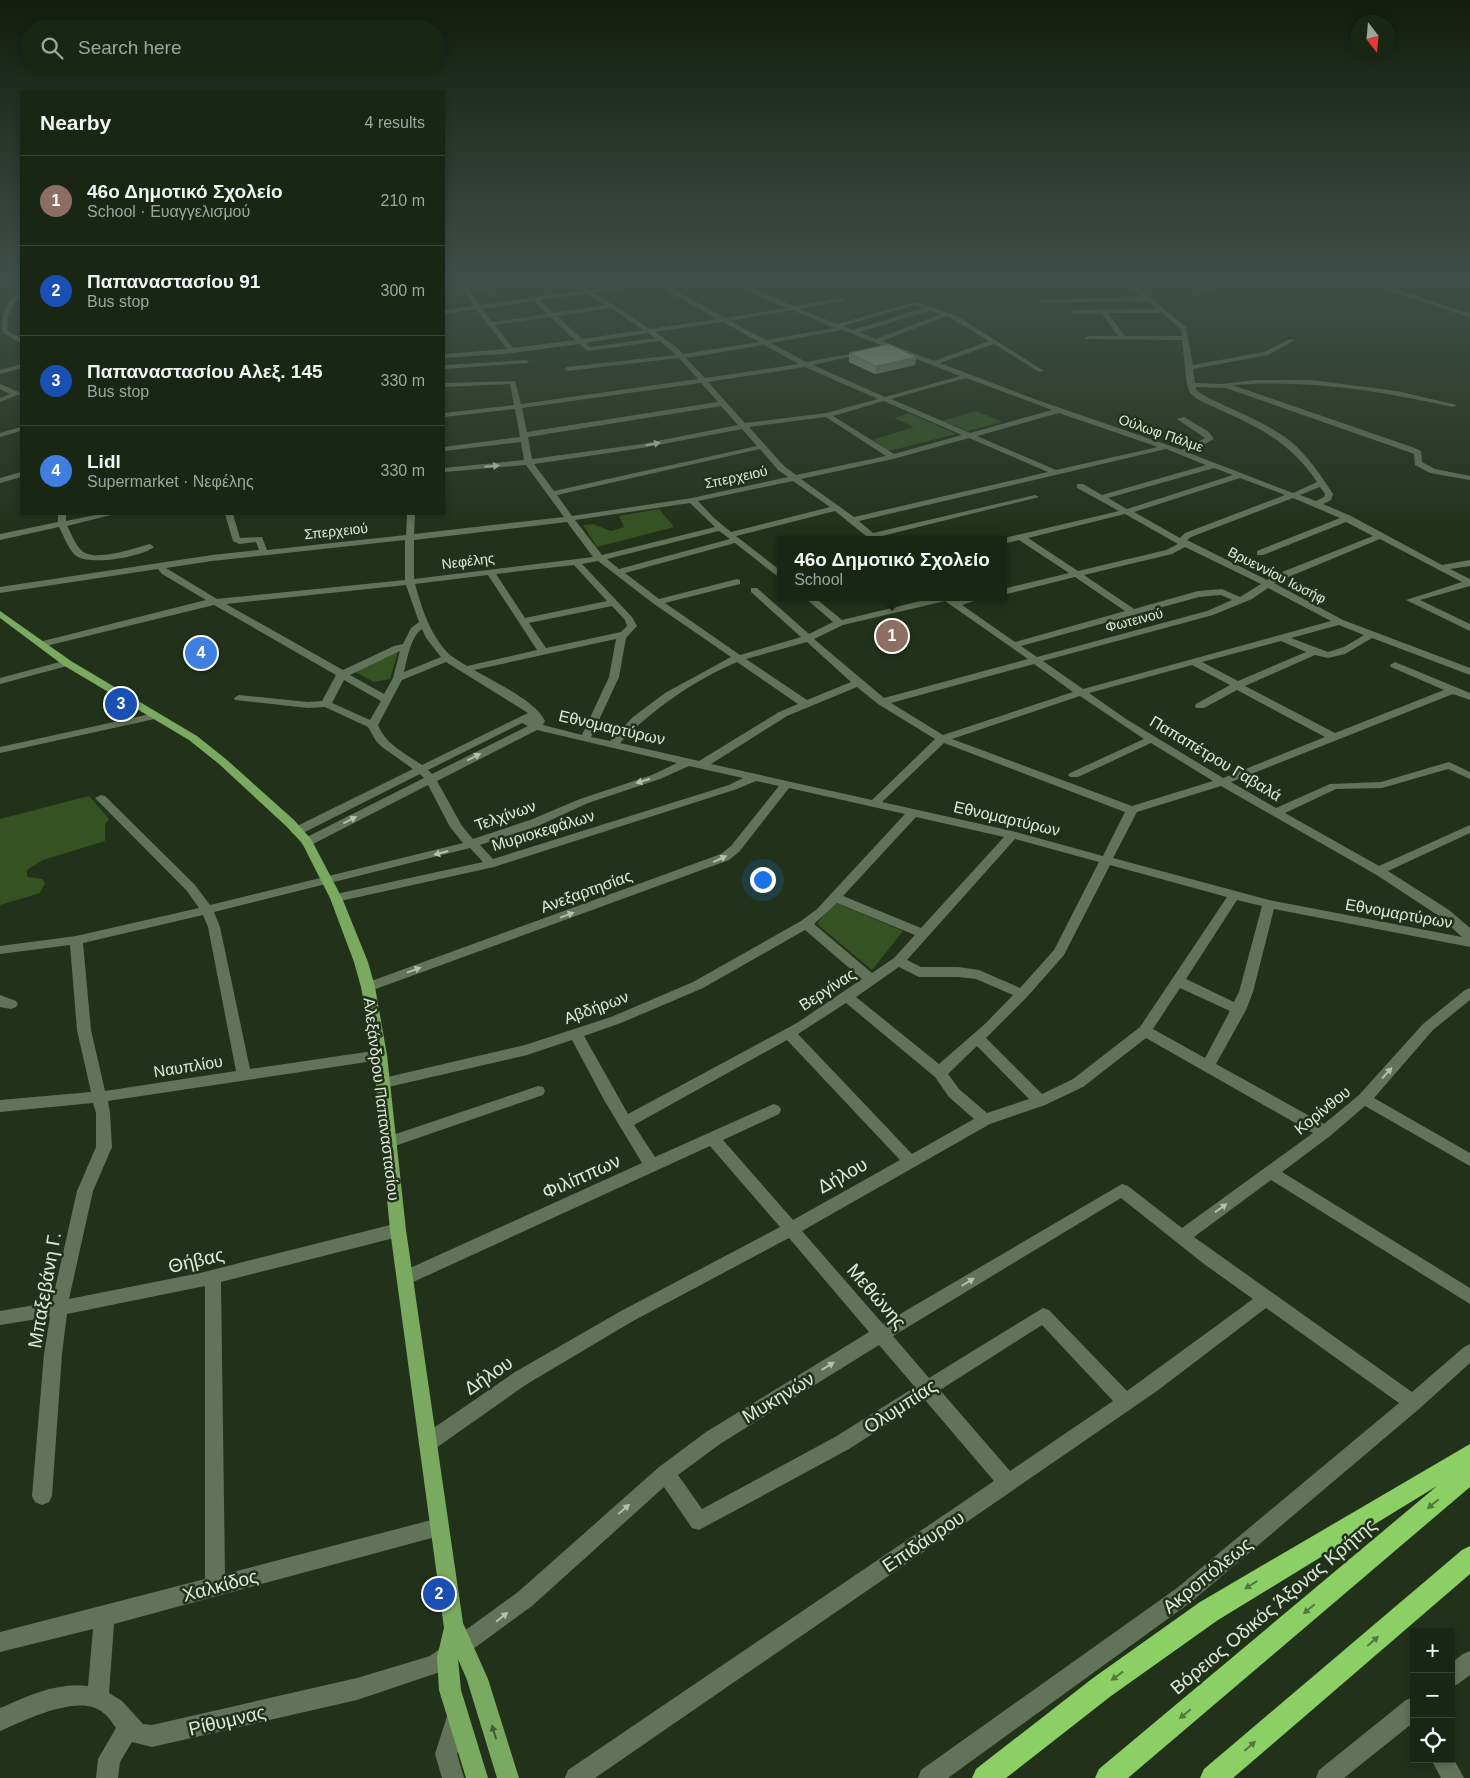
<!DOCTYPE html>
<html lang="en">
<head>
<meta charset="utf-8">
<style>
  :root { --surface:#1a2614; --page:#273222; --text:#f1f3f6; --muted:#9fa5a0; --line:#384334; --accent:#f890cc }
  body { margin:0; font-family:Arial,sans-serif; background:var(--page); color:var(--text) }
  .controls { position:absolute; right:15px; bottom:15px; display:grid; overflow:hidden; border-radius:0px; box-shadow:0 2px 8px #0003 }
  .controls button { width:45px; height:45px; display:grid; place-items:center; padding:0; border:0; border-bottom:1px solid var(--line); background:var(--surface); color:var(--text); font:25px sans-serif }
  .compass { position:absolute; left:1350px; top:15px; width:45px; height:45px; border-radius:50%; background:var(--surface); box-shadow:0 2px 8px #0003; rotate:164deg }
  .you { position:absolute; left:762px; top:879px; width:18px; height:18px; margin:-12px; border:4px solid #fff; border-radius:50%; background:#1a73e8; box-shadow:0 0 0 8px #1a73e833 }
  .badge { display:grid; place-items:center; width:32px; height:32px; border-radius:50%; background:var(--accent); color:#fff; font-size:16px; font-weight:700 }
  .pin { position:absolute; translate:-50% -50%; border:2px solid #fff; box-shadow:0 1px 5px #0006 }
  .popup { position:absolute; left:777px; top:536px; width:230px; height:65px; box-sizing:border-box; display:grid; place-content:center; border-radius:0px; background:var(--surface); filter:drop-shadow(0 1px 4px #0005); font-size:16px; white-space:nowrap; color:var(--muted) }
  .popup b { font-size:19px; color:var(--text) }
  .popup::after { content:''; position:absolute; left:50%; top:100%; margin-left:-10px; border:10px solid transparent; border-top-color:var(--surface) }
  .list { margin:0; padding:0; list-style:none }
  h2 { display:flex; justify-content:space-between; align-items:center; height:65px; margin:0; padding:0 20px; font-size:21px }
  h2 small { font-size:16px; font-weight:400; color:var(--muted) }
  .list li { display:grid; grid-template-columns:32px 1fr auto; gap:15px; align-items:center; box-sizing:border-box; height:90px; padding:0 20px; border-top:1px solid var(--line) }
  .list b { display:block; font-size:19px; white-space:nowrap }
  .list p { margin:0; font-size:16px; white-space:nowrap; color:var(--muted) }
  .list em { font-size:16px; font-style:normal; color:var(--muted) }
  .icon { flex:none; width:28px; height:28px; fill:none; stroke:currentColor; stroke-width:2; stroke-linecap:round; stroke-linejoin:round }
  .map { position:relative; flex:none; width:1470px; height:1778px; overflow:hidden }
  .search { position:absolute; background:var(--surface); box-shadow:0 2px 8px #0003; left:20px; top:20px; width:425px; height:55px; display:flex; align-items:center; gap:12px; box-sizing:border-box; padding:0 18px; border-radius:28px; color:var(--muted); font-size:19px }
  .panel { position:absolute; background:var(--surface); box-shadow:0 2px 8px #0003; left:20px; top:90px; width:425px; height:425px; border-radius:0px }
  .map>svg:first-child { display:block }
</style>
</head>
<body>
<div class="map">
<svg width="1470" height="1778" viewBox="0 0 1470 1778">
  <rect width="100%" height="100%" fill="#22321a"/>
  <!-- green -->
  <g fill="#345222">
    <polygon points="976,411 1003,422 967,431 942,421"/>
    <polygon points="909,413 956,434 889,451 872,440 914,427 894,418"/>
    <polygon points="659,509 674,527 597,547 583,525 593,524 611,531 624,527 619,516"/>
    <polygon points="398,652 390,679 374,682 355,672"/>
    <polygon points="89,796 109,819 105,825 105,841 43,860 27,870 27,877 42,879 45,883 40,893 0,905 0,819"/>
    <polygon points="834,902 903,931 872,970 817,924"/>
  </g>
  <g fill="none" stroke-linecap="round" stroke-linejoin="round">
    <!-- minor -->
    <g fill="#617358" fill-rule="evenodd">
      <path d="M456,279H462L468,288L547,279H567L587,290L665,279H682L662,283L725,318L786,308L721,279H729L743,285L772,279L774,282L749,287L794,306L844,298V300L800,309L837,324L916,302L957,316L1044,371L1039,372L994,344L940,363L1037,400L1182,450L1205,438L1177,419L1184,417L1209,432L1214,439L1189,453L1293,493L1317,482C1285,434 1246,423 1197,399L1190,393L1187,385L1182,340L1086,339L1085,338L1088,336H1118L1102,314H1074L1071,312L1074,310L1157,309L1147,301L1041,303L1039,300L1143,297L1108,279C1117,279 1123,284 1131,285C1156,288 1194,275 1217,289L1214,291L1186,287L1136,288L1143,292L1186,327L1193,365L1264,352L1290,339L1295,340L1268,355L1193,369L1195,383L1222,384L1254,380H1311L1397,391L1457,405L1453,407C1380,391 1307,379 1232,385L1412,447L1421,451L1422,462L1435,469L1470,476V480L1430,473L1415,465L1414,454L1406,451L1226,388L1196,387V390L1203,395C1234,411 1268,422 1295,445C1310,459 1322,477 1333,494L1331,500L1323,504L1351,516L1442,565L1470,560V566L1450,569L1470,579V586L1420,600L1470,624V631L1406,600L1462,582L1380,539L1274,583L1343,620L1470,668V675L1372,638L1345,654L1328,658L1315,655L1245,686L1335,733L1444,690L1391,667L1390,665L1395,662L1470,693V700L1453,694L1231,782L1276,808L1330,784L1381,782L1449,762L1470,772V779L1448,769L1382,788L1336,789L1285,813L1379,866L1470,825V833L1388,871L1449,910L1470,928V947L1274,909L1253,992L1246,1010L1216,1064L1324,1124L1359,1095L1423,1024L1465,990L1470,988V1000L1433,1030L1374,1098L1470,1153V1166L1365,1106L1330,1136L1282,1172L1470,1288V1304L1271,1180L1194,1237L1412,1392L1464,1347L1470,1344V1363L1419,1409L1191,1602L948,1778H918L921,1770L1177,1588L1399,1403L1266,1308L1157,1391L595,1778H565L568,1770L994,1481L925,1400L849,1449L699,1530L692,1528L664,1487L532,1606L443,1671L357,1700L152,1747L132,1742L120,1762L118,1778H96L98,1759L116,1728C112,1722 107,1715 101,1711C76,1694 24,1721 0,1731V1708L3,1707C29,1695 59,1682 88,1686L93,1629L0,1652V1632L205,1579V1286L67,1314L62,1354L52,1496L49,1502L42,1505L35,1502L32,1496L44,1354L50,1317L0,1325V1311L52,1302L77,1191L96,1147V1113L93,1103L0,1112V1100L91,1092L77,1030L70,945L0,954V946L76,936L199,908L187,891L97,800L95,798L101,795L105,796L195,885L210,905L463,843L450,827L428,785L311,845H303L301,842L303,839L424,778L420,774L301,834H293L291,831L293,828L413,769L382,747L376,741L368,727L325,707L308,708L235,700L234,698L239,695L308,702L322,701L336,675L214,605L42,647L37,644L39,642L206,600L162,574L158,569L0,593V587L212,555L259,550L256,542L239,544L233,541L225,514H233L240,538L262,537L267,550L406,535L407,514H415L414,534L564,517L526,465L444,472V468L524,460L521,442L444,451V447L520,437L515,409L444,417V413L514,405L510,384L444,387V383L515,381L521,404L698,379L679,358L567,371L564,369L567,367L676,355L660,341L588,351L579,344L512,353L444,358V354L507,349L476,309L444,314V310L474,306ZM561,281L580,291L479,305L470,291ZM655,284L717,319L650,329L614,305L592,293ZM585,294L606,305L553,313L540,300ZM534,301L547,314L492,322L482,309ZM914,305L924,308L853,330L843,326ZM611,308L643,330L582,339L557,316ZM792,310L834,328L766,340L730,321ZM930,311L941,314L876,339L859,332ZM1108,313H1162L1181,329L1182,336H1125ZM947,316L989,341L934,361L882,341ZM550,317L575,340L513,348L495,325ZM723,322L759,342L683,354L675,346L655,332ZM842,330L850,333L960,376L885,397L813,365L866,353V351L806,362L771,343ZM648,333L655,338L590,347L585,343ZM764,345L799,364L705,378L686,358ZM805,367L878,399L826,413L745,423L708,382ZM966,378L1052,410L970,433L891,399ZM701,383L718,402L527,432L522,408ZM884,401L962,435L894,454L833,416ZM721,406L738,425L642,444L532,459L528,437ZM1059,413L1158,447L1056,470L977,436ZM826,417L886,456L796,475L784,466L749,427ZM742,429L757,446L554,491L534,464L642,448ZM969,438L1048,472L854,517L801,479L893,459ZM760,449L778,470L788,477L692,498L572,516L557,495ZM1166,449L1206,465L1102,495L1083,484H1077V488L1119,511L1000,539L1003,540V544L1019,540L1069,573L1003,589V595L1075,577L1125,611L1015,642L962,605L986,597H970L956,601L952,597H937L842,620L814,597H804L833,622L809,634L757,588H751V592L801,637L740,655L665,603L740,584V580L737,579L659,599L625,573L735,543L781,579V571L736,536L835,511L871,540H880L878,537L1039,497L1035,495L873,533L859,521ZM1214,468L1233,475L1127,509L1108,498ZM1240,478L1285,495L1185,533L1180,538L1134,512ZM793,481L830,507L731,532L714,518L698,501ZM1320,487L1325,494L1324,497L1316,501L1300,495ZM1293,498L1340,518L1257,551V555H1263L1346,522L1373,536L1272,576L1267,580L1187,540L1191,537ZM690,503L715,527L602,555L575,520ZM1125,514L1178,544L1166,550L1078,571L1028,538ZM567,522L593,557L414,579V540ZM719,531L730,539L619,569L607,559ZM405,540V580L217,599L166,568L212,561ZM1185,547L1261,584L1240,597L1222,589L1198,591L1134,609L1084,575L1172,554ZM598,561L654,604L731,657L665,693L633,717L610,741L591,737L619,677L626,638L637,626L632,617L582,564ZM574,565L607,601L525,618L496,574ZM488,575L537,650L467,666C461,662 455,659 450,655C431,637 422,609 415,584ZM406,585L419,622L411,628L403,644L394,646L343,670L226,604ZM1268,588L1331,621L1083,689L1043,661L1213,615L1252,599ZM1221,595L1232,600L1207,611L1037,657L1021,646L1199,597ZM945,601L1028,659L884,698L814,639L843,625ZM612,606L625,620L627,626L621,632L546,648L529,623ZM1339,625L1364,635L1344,647L1328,652L1291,638ZM422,629L426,638L441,657L404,672C407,659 411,636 422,629ZM616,639L609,677L582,735L543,725L545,721C537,702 493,681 474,670ZM1281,641L1306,652L1238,681L1202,662ZM807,642L851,682L807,700L746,659ZM400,651L393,678L384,694L350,675ZM446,662L528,713L422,765C406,754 385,744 378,725L402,680ZM737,662L798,704L779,712L699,761L620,743C653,709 693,681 737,662ZM1034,664L1073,692L943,735L891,703ZM1192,665L1230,685L1196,704L1195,706L1196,708H1204L1237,690L1325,737L1223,778L1126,719L1089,693ZM344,680L381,701L370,720L332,703ZM857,687L878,704L935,739L872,800L711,764L787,716ZM1080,696L1144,739L1070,773L1068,775L1070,777H1078L1151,743L1213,781L1132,806L952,739ZM522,723L528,726L432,774L428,770ZM537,730L677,763L652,775L580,799L530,820L473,839L462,826L437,781ZM944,743L1125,812L1103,856L1012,831L882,802ZM689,766L743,778L729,785L493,859L480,845L538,826L588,803L660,779ZM756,781L779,786L731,846L721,854L363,984L361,987L363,990H373L729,860L739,852L789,788L905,814L817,909L801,921L693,982L611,1017L525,1045L379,1079L377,1083L379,1087L384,1088L527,1055L572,1040L604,1100L642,1163L399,1273L397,1278L399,1283L405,1285L411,1283L710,1146L780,1227L621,1311L515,1372L422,1436L420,1442L422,1448L429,1451L436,1448L527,1384L633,1321L789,1238L869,1332L706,1432L659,1467L518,1592L430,1656L357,1678L152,1725L143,1724L122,1701L109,1693L114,1624L439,1536L446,1534L449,1527L446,1520L439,1518L225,1574L221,1282L398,1237L404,1235L406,1230L404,1225L398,1223L200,1273L69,1299L93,1191L112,1147L110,1113L108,1101L380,1060L385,1059L387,1055L385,1051L380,1050L250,1069L220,927L214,912L470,848L483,862L336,894L330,898L336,902L494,867L737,789ZM1221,786L1375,874L1439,916L1462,937L1269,900L1113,858L1137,812ZM916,817L1004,837L921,928L843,896ZM1015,839L1099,862L1054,950L1020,988L979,970L958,967H921L907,960ZM1110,865L1227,897L1140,1027L1073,1079L1042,1094L986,1038L1027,997L1064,955ZM1237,900L1262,906L1239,992L1234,1002L1186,979ZM837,903L915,935L894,958L872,973L814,924ZM203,915L208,927L236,1071L105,1091L91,1030L83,943ZM805,930L862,979L797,1023L628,1114L584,1036L621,1023L703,988ZM899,967L919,977H958L976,979L1013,995L986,1023L939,1064L856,997ZM1180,988L1230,1011L1205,1058L1153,1029ZM846,1003L935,1077L949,1097L974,1119L912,1154L798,1034ZM1146,1038L1313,1133L1182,1228L1128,1186L1122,1184L883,1324L802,1231L990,1124L1045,1105L1083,1087ZM787,1040L900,1160L793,1220L723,1140L779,1114L781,1110L779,1106L774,1104L769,1106L655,1157L634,1125ZM977,1046L1029,1099L987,1113L959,1089L948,1074ZM1121,1198L1204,1264L1253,1299L1127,1391L1049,1310L1043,1308L929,1378L893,1336ZM1042,1325L1113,1401L1010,1471L940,1390ZM879,1345L915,1387L835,1437L702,1509L678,1475L720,1444Z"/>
      <polygon points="1356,279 1365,279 1470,314 1470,318"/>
      <polygon points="0,283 21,284 21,288 0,287"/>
      <path d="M21,291V296C11,306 5,316 8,331L21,338V343L3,333C0,317 6,299 21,291Z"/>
      <polygon points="526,360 529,362 528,363 444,369 444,365"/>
      <polygon points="21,364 21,368 0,374 0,370"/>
      <polygon points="0,384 19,392 20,394 0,402 0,398 10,394 0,389"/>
      <polygon points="21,427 21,431 0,437 0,433"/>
      <polygon points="21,472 21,477 0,483 0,478"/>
      <path d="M58,514H66V521L100,514H115L67,526C71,533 75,544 81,550C93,563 135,548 150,544L154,547C142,557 93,565 78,557C69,552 64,536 59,527L0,540V534L58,522Z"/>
      <polygon points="67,660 72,663 71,665 0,684 0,678"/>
      <polygon points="155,713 160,716 159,718 0,753 0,747"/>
      <polygon points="0,995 16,1001 18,1004 16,1007 11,1009 0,1007"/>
      <polygon points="538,1086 543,1087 545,1091 543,1095 389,1148 384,1146 381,1142 384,1138"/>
      <polygon points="1470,1651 1470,1675 1458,1684 1451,1687 1451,1663 1463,1654"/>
      <polygon points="1414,1697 1414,1722 1344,1778 1316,1778 1319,1770 1406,1700"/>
      <polygon points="457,1707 465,1710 468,1718 457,1754 464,1778 442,1778 435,1754 449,1710"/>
      <polygon points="1451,1754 1464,1778 1441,1778 1431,1759 1451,1759"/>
    </g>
    <!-- major -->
    <polygon fill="#7aaa60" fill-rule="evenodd" points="0,611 71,661 197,736 227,760 294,820 311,839 342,898 368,962 375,987 387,1055 406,1230 463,1623 488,1679 519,1778 497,1778 467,1680 458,1659 461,1690 488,1778 466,1778 439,1690 437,1657 444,1628 390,1230 373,1055 361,987 354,962 330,898 302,843 286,826 219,764 189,740 63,665 0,618"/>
    <!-- highway -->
    <g fill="#8bcf65" fill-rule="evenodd">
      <polygon points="1470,1444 1470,1487 1128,1778 1095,1778 1099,1769 1437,1486 1218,1620 1111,1696 1006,1778 972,1778 976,1769 1093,1678 1200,1602"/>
      <polygon points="1470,1546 1470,1574 1233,1778 1200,1778 1204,1769 1462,1550"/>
    </g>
  </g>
  <!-- wall -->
  <polygon fill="#8e9f85" points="849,353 916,357 915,365 875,374 849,362"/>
  <!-- shaded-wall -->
  <polygon fill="#74826c" points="916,357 915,365 875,374 876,366"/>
  <!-- building -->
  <polygon fill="#a5b99b" stroke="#74826c" points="889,344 916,357 876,366 849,353"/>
  <!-- one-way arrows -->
  <defs><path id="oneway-solid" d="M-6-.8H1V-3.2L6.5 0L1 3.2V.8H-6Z" transform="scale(1.25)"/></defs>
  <g fill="#b3c0ac">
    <use href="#oneway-solid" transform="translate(653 444) rotate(-11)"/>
    <use href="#oneway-solid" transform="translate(492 466) rotate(-5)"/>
    <use href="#oneway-solid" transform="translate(474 757) rotate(-27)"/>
    <use href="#oneway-solid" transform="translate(643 781) rotate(162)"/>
    <use href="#oneway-solid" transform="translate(350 820) rotate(-27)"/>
    <use href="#oneway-solid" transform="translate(441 853) rotate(165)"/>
    <use href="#oneway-solid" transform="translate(720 859) rotate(-25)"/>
    <use href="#oneway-solid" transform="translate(567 915) rotate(-20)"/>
    <use href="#oneway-solid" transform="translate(414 970) rotate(-20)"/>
    <use href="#oneway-solid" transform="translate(1387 1073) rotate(-48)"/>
    <use href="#oneway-solid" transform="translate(1221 1208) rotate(-36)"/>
    <use href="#oneway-solid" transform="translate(968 1282) rotate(-31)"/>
    <use href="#oneway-solid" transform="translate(828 1366) rotate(-31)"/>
    <use href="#oneway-solid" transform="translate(624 1509) rotate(-41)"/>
    <use href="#oneway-solid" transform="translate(502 1617) rotate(-38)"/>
  </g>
  <g fill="#51793c">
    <use href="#oneway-solid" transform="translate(1433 1504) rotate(140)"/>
    <use href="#oneway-solid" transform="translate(1251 1585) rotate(148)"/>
    <use href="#oneway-solid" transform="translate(1309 1609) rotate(140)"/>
    <use href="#oneway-solid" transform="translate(1373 1641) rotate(-41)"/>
    <use href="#oneway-solid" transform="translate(1117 1676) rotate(144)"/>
    <use href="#oneway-solid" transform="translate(1185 1714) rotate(140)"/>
    <use href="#oneway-solid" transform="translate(1250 1746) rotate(-41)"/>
  </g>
  <use fill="#415c32" href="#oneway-solid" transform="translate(494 1732) rotate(-107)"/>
  <!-- sky -->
  <linearGradient id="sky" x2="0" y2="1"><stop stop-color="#131c0e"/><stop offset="0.53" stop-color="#3e4f49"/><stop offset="1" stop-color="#3e4f49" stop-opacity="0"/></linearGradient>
  <rect width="1470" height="528" fill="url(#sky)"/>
  <g text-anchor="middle" stroke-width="5" stroke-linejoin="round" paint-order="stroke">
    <!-- far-street labels -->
    <g font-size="14" fill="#dfeada" stroke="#22321a">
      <text transform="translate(1161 433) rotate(19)" y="5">Ούλωφ Πάλμε</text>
      <text transform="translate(736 477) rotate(-12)" y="5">Σπερχειού</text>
      <text transform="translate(336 531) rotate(-6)" y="5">Σπερχειού</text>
      <text transform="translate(468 561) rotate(-7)" y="5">Νεφέλης</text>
      <text transform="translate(1277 575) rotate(27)" y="5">Βρυεννίου Ιωσήφ</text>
      <text transform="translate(1134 620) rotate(-15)" y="5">Φωτεινού</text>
    </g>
    <!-- street labels -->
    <g font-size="16" fill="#dfeada" stroke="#22321a">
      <text transform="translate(612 727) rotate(13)" y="6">Εθνομαρτύρων</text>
      <text transform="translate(1216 758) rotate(31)" y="6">Παπαπέτρου Γαβαλά</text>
      <text transform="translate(505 815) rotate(-19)" y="6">Τελχίνων</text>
      <text transform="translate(1007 818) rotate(13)" y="6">Εθνομαρτύρων</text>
      <text transform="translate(543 830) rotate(-17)" y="6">Μυριοκεφάλων</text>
      <text transform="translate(586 891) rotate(-20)" y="6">Ανεξαρτησίας</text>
      <text transform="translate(1399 913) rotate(10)" y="6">Εθνομαρτύρων</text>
      <text transform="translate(827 989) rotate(-33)" y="6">Βεργίνας</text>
      <text transform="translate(596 1007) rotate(-20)" y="6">Αβδήρων</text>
      <text transform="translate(188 1066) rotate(-9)" y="6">Ναυπλίου</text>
      <text transform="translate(382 1099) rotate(83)" y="6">Αλεξάνδρου Παπαναστασίου</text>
      <text transform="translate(1322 1110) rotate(-39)" y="6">Κορίνθου</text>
    </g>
    <!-- near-street labels -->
    <g font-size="19" fill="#dfeada" stroke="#22321a">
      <text transform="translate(842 1175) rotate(-29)" y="7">Δήλου</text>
      <text transform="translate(581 1176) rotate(-24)" y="7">Φιλίππων</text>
      <text transform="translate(196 1260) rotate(-13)" y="7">Θήβας</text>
      <text transform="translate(44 1290) rotate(-80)" y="7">Μπαξεβάνη Γ.</text>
      <text transform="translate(877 1296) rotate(49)" y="7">Μεθώνης</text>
      <text transform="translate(488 1375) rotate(-34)" y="7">Δήλου</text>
      <text transform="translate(778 1397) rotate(-31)" y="7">Μυκηνών</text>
      <text transform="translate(900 1406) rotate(-33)" y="7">Ολυμπίας</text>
      <text transform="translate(923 1541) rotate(-34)" y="7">Επιδάυρου</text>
      <text transform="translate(1207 1575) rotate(-39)" y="7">Ακροπόλεως</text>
      <text transform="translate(220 1585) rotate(-15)" y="7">Χαλκίδος</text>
      <text transform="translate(1273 1606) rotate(-40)" y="7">Βόρειος Οδικός Άξονας Κρήτης</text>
      <text transform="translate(227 1720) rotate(-13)" y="7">Ρίθυμνας</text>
    </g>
  </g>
</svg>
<div class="controls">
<button>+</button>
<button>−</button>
<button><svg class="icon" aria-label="locate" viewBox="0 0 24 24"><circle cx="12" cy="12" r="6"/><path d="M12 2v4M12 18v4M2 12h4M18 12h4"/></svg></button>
</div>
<svg class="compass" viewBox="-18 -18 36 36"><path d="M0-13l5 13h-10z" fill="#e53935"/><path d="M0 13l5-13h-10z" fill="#9fa5a0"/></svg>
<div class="you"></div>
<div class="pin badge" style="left:892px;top:636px;background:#8d6e63">1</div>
<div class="popup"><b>46ο Δημοτικό Σχολείο</b>School</div>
<div class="pin badge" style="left:439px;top:1594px;background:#1a4fb4">2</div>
<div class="pin badge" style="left:121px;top:704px;background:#1a4fb4">3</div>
<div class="pin badge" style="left:201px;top:653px;background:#3f7fe0">4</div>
<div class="search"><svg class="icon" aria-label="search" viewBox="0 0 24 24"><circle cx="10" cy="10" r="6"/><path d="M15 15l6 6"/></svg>Search here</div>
<section class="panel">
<h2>Nearby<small>4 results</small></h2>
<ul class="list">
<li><span class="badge" style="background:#8d6e63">1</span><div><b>46ο Δημοτικό Σχολείο</b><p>School · Ευαγγελισμού</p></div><em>210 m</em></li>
<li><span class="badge" style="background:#1a4fb4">2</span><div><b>Παπαναστασίου 91</b><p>Bus stop</p></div><em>300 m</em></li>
<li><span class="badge" style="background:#1a4fb4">3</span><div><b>Παπαναστασίου Αλεξ. 145</b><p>Bus stop</p></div><em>330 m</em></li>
<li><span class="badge" style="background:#3f7fe0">4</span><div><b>Lidl</b><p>Supermarket · Νεφέλης</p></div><em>330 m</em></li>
</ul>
</section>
</div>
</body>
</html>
